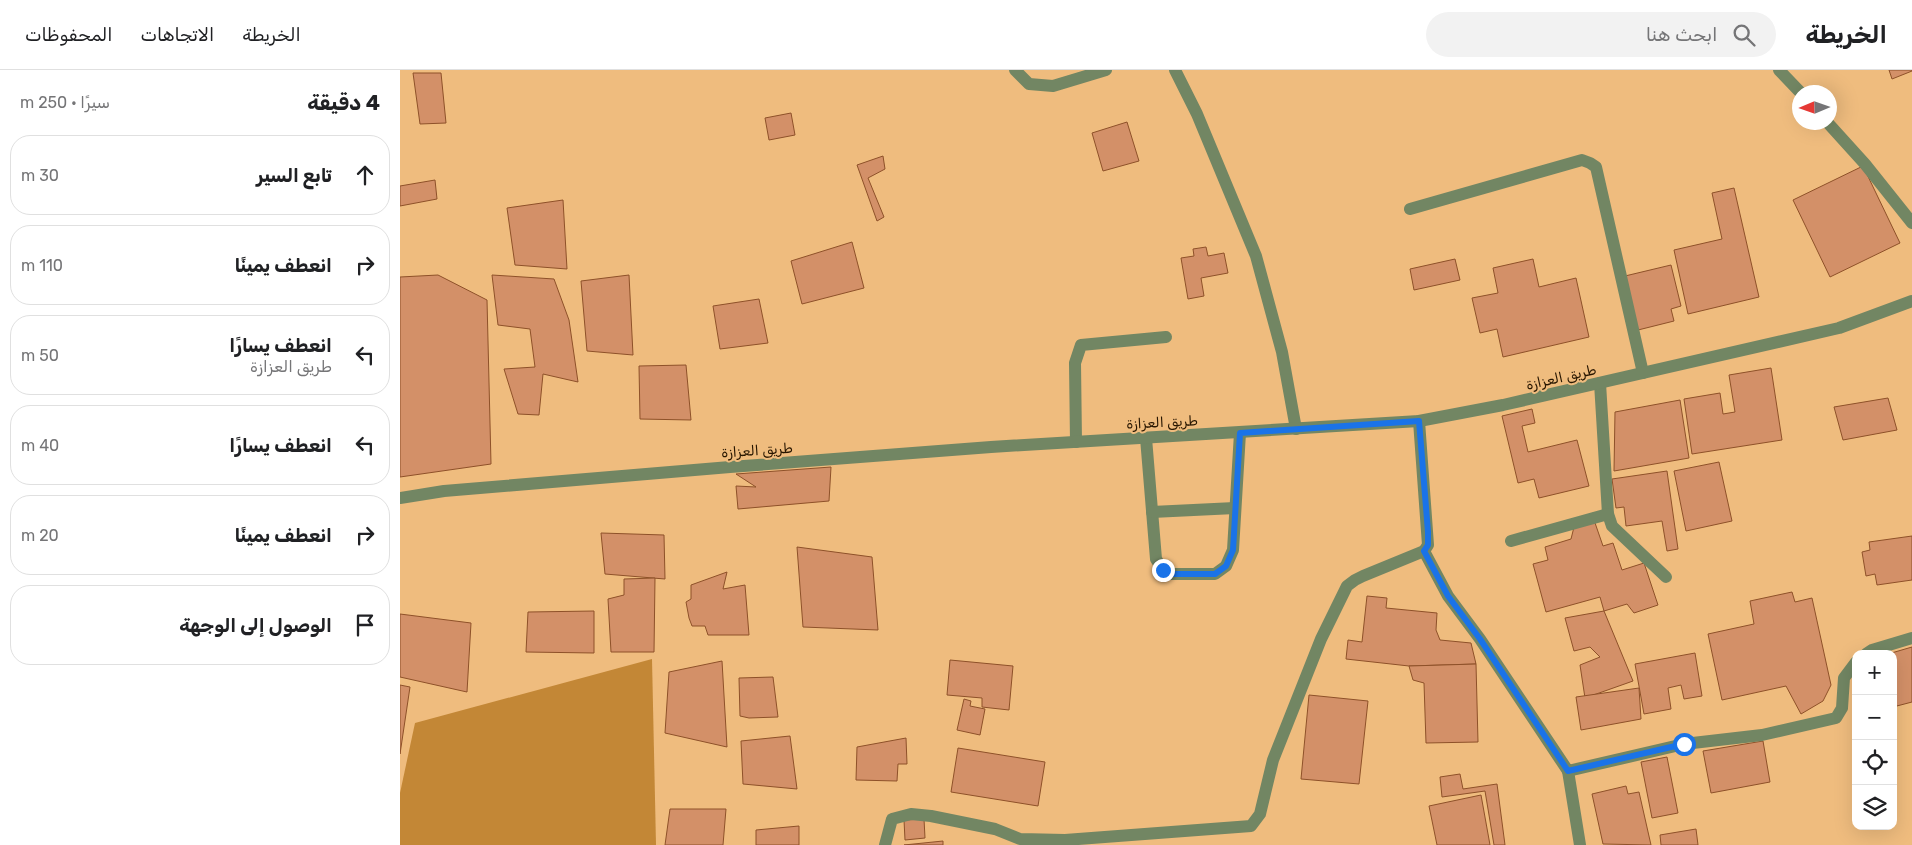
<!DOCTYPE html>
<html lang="ar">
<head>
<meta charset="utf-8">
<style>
  :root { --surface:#fff; --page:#f2f2f2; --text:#202124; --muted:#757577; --line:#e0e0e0 }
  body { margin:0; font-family:Rubik,"Noto Naskh Arabic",sans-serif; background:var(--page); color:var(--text); direction:rtl }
  .controls { position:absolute; right:15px; bottom:15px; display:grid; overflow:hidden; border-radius:10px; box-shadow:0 5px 20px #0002 }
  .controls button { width:45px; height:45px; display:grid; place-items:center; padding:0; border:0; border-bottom:1px solid var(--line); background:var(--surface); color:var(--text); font:25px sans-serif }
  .compass { position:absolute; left:1392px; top:15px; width:45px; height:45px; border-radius:50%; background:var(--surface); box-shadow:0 5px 20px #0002; rotate:268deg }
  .stop { position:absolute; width:15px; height:15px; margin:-11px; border:4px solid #1a73e8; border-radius:50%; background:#fff }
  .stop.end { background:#1a73e8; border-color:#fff; box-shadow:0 1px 5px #0008 }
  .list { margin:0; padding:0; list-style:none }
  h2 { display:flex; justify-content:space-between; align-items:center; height:65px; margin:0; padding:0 20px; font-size:21px }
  h2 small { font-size:16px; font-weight:400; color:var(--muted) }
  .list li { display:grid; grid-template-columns:32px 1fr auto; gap:15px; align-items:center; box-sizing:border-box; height:80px; margin:0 10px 10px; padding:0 10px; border:1px solid var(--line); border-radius:20px }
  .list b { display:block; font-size:19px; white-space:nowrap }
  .list p { margin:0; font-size:16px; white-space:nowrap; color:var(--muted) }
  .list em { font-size:16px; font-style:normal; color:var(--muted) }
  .icon { flex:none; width:28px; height:28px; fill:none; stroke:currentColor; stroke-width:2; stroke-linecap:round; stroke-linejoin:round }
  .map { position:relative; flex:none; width:1512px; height:775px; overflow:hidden; direction:ltr }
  header { display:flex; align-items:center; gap:30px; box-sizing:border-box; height:70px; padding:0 25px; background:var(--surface); border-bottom:1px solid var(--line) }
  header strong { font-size:24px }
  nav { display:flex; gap:28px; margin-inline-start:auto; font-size:18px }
  .search { width:350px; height:45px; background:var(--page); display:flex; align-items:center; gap:12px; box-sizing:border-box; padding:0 18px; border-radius:28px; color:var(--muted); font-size:19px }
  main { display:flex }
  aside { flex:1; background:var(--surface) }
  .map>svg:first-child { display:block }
</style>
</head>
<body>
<header>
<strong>الخريطة</strong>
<div class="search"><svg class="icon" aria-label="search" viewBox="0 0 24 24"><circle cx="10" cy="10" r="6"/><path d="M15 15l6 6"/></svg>ابحث هنا</div>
<nav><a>الخريطة</a><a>الاتجاهات</a><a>المحفوظات</a></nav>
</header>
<main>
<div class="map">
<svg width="1512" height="775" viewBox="0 0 1512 775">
  <rect width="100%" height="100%" fill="#efbc7e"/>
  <!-- green -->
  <polygon fill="#c38736" points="252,589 256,775 0,775 0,723 15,653"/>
  <!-- building -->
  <g fill="#d39068" stroke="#8e5129">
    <polygon points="1489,0 1512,0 1512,1 1492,9"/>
    <polygon points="13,3 41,3 46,53 20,54"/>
    <polygon points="391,43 395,65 369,70 365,48"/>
    <polygon points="727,52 739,91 703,101 692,63"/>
    <polygon points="483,86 485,99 468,108 484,147 477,151 457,95"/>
    <polygon points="1463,96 1500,173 1430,207 1393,130"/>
    <polygon points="35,110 37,129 0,136 0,116"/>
    <polygon points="1334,118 1359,227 1288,244 1274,180 1322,169 1312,123"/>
    <polygon points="163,130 167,199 115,195 107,138"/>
    <polygon points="452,172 464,218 402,234 391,191"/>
    <polygon points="806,177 808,186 824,183 828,203 801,208 804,226 788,229 781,188 794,186 793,179"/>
    <polygon points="1055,189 1060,210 1014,220 1010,199"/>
    <polygon points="1133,189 1139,217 1176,208 1189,267 1103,287 1097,259 1080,263 1072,228 1098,223 1093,198"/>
    <polygon points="1271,195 1281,236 1271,239 1274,251 1238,260 1225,206"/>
    <polygon points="38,205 87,230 91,394 0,407 0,207"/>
    <polygon points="92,205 154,209 169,250 178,312 143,304 139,345 118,344 104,299 135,297 130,259 98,255"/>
    <polygon points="229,205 233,285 187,281 181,211"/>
    <polygon points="359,229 368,273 320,279 313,236"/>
    <polygon points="286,295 291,350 240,349 239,296"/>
    <polygon points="1371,298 1382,370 1292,384 1284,329 1320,323 1323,344 1335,342 1329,305"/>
    <polygon points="1488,328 1497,360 1443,370 1434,337"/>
    <polygon points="1280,330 1289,388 1214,401 1215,342"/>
    <polygon points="1132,339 1135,353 1122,356 1128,382 1177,370 1189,416 1139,428 1134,409 1118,413 1102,346"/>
    <polygon points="1319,392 1332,451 1286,461 1274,401"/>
    <polygon points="431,397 429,431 338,439 336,416 356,417 336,404"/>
    <polygon points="1267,401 1278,479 1267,481 1262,451 1226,456 1224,437 1216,438 1212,409"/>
    <polygon points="1194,450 1203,476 1213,473 1222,500 1244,493 1258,535 1234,543 1227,534 1204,541 1200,527 1146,542 1133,494 1148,490 1145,477 1171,469 1174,457"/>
    <polygon points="201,463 264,465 265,509 205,504"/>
    <polygon points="1512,466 1512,510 1477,515 1475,504 1466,506 1462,482 1470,480 1469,472"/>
    <polygon points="397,477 472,487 478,560 403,557"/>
    <polygon points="327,502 323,519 345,515 349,565 308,565 305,556 292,556 289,548 286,532 291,529 291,515"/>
    <polygon points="255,508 254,582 211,582 208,529 224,525 224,509"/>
    <polygon points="1392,522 1395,532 1412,528 1431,615 1423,631 1401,644 1386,616 1322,630 1308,564 1354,554 1350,531"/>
    <polygon points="967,526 987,528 986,538 1037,543 1036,560 1040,570 1071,573 1076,594 1009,596 946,589 948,570 962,572"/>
    <polygon points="194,541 194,583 126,582 128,542"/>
    <polygon points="1204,541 1233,611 1185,628 1180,595 1200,587 1190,577 1174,581 1165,548"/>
    <polygon points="0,544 71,553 67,622 0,607"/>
    <polygon points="1512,577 1512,632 1493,637 1493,584 1488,584"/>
    <polygon points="1295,583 1302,626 1284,629 1281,615 1268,618 1271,639 1244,644 1235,594"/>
    <polygon points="550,590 613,596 609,640 582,637 582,628 547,625"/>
    <polygon points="322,591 327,677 265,663 269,602"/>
    <polygon points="1076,594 1078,672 1026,673 1024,613 1013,610 1009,596"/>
    <polygon points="373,607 378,647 349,648 340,646 339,608"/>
    <polygon points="0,615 10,617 0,684"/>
    <polygon points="1239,618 1241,649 1181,660 1176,627"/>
    <polygon points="909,625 968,631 959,714 901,709"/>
    <polygon points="564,629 571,631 570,636 585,639 580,665 557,660"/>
    <polygon points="390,666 397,719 343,714 341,671"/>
    <polygon points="506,668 507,694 498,694 497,711 456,710 457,677"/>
    <polygon points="1363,671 1370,712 1311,723 1303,681"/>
    <polygon points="558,678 645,692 638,736 551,722"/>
    <polygon points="1267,687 1278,743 1252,748 1241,692"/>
    <polygon points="1060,704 1063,719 1097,714 1105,775 1094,775 1085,721 1042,727 1040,707"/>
    <polygon points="1226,716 1228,724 1239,722 1251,775 1203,774 1192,724"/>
    <polygon points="1081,725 1090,775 1037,775 1029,736"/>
    <polygon points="270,739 326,739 323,775 265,775"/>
    <polygon points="524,749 525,768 505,770 504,750"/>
    <polygon points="399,756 399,775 356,775 356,760"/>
    <polygon points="1296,759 1298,775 1261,775 1260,765"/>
    <polygon points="543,771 543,775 504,775"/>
  </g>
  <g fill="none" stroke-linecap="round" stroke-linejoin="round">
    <!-- service -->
    <g stroke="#728663" stroke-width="12">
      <polyline points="746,368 756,489 763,500 772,504 815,504 826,496 833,480 840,363"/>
      <polyline points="676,372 675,293 681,275 766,267"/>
      <polyline points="752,442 835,438"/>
    </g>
    <!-- minor -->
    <g stroke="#728663" stroke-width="12">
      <polyline points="615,0 629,14 653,16 706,0"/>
      <polyline points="775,0 797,44 856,186 882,282 896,359"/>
      <polyline points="1379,0 1400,22"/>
      <polyline points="1427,52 1465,94 1512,153"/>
      <polyline points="1010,139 1182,90 1190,93 1196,97 1243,303"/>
      <polyline points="1200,313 1208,444 1212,456 1266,507"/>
      <polyline points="1111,471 1208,444"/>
      <polyline points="1024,481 1048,526 1080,569 1168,701 1284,674 1362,665 1436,648 1442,638 1444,608 1456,592"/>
      <polyline points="1466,584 1472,580 1512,568"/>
      <polyline points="1168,701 1180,775"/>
      <polyline points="485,775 492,749 511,744 531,746 595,759 620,769 665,770 851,756 860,744 873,690 921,569 947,516 955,510 963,506 1024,481 1028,475 1019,351"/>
    </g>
    <!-- tertiary -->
    <polyline stroke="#728663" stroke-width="12" points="0,428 44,421 330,397 591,377 1019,351 1103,335 1439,258 1512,231"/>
  </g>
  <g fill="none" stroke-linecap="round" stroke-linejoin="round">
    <!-- route -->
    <polyline stroke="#1a73e8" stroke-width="6" points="763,500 772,504 815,504 826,496 833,480 840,363 1019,351 1028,462 1028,475 1024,481 1048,526 1080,569 1168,701 1284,674"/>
  </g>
  <g text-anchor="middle" stroke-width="4" stroke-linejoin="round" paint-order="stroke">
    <!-- street labels -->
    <g font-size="14" fill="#281600" stroke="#efbc7e">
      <text transform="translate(1161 307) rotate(-13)" y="5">طريق العزازة</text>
      <text transform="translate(762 352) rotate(-3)" y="5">طريق العزازة</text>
      <text transform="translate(357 380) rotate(-4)" y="5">طريق العزازة</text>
    </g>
  </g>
</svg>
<div class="controls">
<button>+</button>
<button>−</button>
<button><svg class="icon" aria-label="locate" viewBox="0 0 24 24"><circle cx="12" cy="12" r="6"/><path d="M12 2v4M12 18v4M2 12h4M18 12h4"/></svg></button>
<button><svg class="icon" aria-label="layers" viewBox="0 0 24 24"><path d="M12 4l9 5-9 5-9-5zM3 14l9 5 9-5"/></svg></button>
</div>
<svg class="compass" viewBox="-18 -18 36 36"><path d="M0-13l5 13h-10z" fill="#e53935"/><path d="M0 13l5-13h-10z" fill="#757577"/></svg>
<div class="stop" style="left:1284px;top:674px"></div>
<div class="stop end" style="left:763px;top:500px"></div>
</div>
<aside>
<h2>4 دقيقة<small>سيرًا · 250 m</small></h2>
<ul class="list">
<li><svg class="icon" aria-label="ahead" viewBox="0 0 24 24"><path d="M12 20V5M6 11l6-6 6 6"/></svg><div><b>تابع السير</b></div><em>30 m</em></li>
<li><svg class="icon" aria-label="right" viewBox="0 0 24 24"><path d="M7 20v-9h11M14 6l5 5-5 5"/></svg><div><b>انعطف يمينًا</b></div><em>110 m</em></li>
<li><svg class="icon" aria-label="left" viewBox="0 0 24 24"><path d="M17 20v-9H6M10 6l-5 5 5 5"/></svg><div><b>انعطف يسارًا</b><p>طريق العزازة</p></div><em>50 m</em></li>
<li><svg class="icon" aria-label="left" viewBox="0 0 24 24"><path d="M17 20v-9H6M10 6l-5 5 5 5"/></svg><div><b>انعطف يسارًا</b></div><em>40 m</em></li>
<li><svg class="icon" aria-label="right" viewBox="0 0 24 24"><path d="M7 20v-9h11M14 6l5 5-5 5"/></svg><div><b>انعطف يمينًا</b></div><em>20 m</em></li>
<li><svg class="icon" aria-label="arrive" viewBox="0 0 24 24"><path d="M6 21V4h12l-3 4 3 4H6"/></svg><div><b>الوصول إلى الوجهة</b></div></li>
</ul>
</aside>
</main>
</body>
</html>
